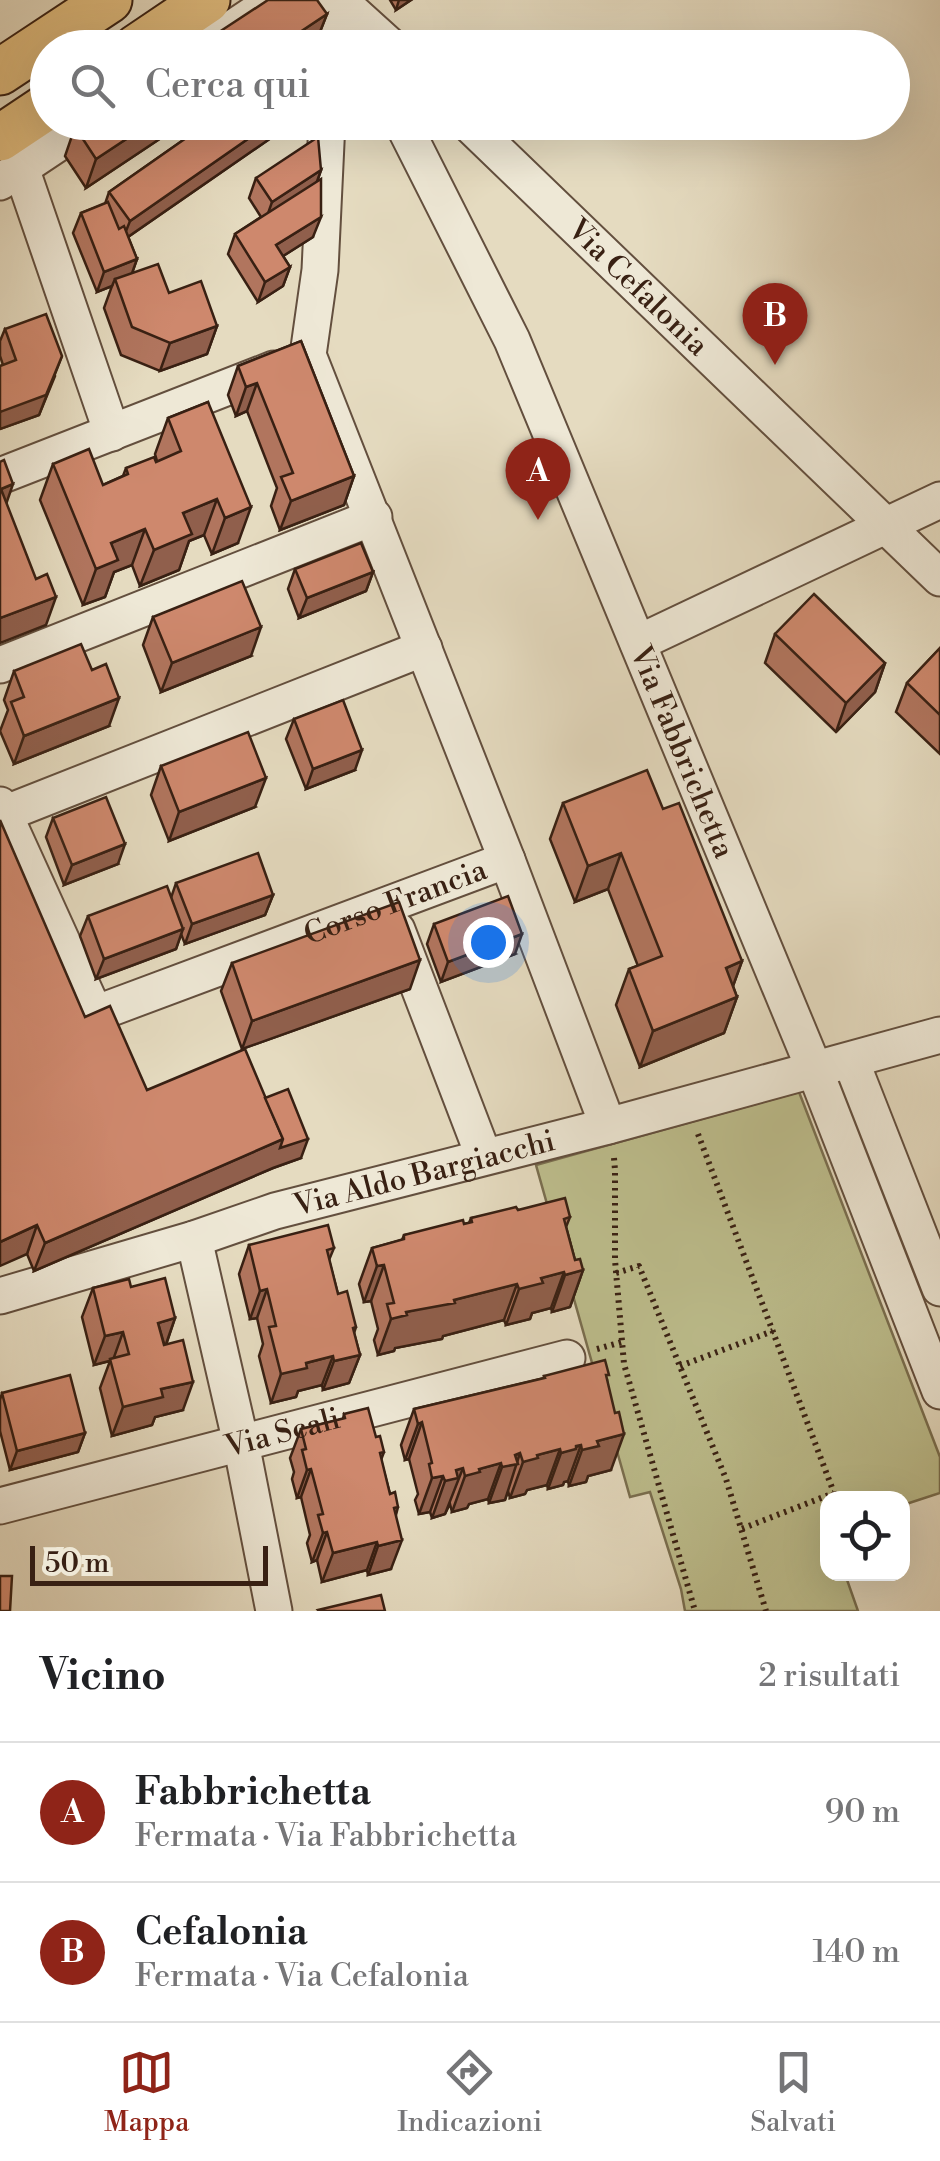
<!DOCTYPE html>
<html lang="it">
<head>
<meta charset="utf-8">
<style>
  :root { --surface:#fff; --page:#f2f2f2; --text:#202124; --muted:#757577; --line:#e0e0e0; --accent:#8f2418 }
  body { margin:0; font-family:"Libre Bodoni",serif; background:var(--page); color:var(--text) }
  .controls { position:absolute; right:30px; bottom:30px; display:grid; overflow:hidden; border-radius:20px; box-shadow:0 10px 40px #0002 }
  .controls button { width:90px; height:90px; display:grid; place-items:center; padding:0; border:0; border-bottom:2px solid var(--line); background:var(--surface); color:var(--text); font:50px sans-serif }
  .scale { position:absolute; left:30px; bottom:25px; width:238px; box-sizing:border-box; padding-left:10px; border:5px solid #382013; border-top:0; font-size:28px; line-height:35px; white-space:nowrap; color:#382013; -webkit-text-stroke:8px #eee8d6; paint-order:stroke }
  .you { position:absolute; left:488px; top:942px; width:35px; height:35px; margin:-25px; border:8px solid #fff; border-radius:50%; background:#1a73e8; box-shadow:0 0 0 15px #1a73e833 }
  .badge { display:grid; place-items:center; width:65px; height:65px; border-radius:50%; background:var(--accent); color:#fff; font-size:32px; font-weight:700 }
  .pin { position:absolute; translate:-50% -82px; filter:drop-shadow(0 2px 5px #0008) }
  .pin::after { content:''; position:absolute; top:52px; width:35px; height:30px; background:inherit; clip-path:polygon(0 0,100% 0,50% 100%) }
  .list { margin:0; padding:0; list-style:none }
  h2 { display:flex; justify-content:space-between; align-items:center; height:130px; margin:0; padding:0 40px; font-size:42px }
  h2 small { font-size:32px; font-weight:400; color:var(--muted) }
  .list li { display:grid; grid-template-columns:65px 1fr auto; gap:30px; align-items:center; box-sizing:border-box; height:140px; padding:0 40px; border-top:2px solid var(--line) }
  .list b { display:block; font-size:38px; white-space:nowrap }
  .list p { margin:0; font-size:32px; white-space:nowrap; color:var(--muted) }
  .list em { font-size:32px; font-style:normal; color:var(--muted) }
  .icon { flex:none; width:55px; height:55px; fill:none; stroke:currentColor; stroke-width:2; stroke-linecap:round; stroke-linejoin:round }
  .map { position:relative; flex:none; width:940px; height:1611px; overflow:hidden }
  .search { position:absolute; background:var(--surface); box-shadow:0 10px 40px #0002; left:30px; right:30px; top:30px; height:110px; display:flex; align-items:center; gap:25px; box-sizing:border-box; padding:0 35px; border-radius:55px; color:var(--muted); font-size:38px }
  .sheet { height:410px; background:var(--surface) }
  nav { display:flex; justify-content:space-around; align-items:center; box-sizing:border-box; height:140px; border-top:2px solid var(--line); background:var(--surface); font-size:28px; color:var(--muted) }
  nav a { display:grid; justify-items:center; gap:5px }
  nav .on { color:var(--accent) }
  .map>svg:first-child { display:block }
</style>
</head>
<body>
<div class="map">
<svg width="940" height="1611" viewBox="0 0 940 1611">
  <rect width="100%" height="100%" fill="#e5dbc0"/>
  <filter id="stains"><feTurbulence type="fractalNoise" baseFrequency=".002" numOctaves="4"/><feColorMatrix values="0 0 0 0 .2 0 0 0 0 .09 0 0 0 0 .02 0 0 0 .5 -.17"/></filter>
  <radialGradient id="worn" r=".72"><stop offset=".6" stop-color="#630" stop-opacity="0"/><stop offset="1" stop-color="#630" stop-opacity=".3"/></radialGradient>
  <!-- green -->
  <polygon fill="#bdbe8d" stroke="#7a6f50" stroke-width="2.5" points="799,1092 940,1457 940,1493 903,1505 902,1498 828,1498 828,1574 845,1574 858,1611 685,1611 681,1589 650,1492 630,1497 536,1165"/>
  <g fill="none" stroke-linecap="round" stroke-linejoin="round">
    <!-- minor casing -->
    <g stroke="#634f3e" stroke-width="39">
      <g id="minor">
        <polyline points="339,0 392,48"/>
        <polyline points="203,48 275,0"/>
        <polyline points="331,48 333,0"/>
        <polyline points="327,122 320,270 308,355 507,860"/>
        <path id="s1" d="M402,122L512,340L815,1071L940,1391"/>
        <path id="s2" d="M467,122L940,578"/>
        <polyline points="21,168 112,433"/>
        <polyline points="0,182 90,122"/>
        <polyline points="0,476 274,369"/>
        <polyline points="638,643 940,500"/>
        <polyline points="0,665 374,517"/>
        <path id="s3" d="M0,805L95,1014L507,860L608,1126"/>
        <polyline points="4,814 424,648"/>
        <polyline points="397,930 484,1157"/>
        <polyline points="851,1061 940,1288"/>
        <polyline points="194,1239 241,1443 274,1611"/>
        <path id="s4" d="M0,1296L194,1239L275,1211L608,1126L940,1035"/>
        <path id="s5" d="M0,1506L567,1358"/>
      </g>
    </g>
    <!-- major casing -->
    <g stroke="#382013" stroke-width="49">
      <g id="major">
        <polyline points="136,48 207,0"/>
        <polyline points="0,72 109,0"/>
        <polyline points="0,138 48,106"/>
      </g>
    </g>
    <!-- path -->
    <g stroke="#382013" stroke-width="6" stroke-dasharray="2.5 5" stroke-linecap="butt">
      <polyline points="698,1134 834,1493 741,1529"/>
      <polyline points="614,1158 615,1170 615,1260 624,1364 695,1611"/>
      <polyline points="616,1273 639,1266 726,1479 766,1611"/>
      <polyline points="597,1349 622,1342"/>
      <polyline points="680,1366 773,1331"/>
    </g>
    <!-- minor -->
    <use href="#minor" stroke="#eee8d6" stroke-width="35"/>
    <!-- major -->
    <use href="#major" stroke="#e2be80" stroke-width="45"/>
  </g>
  <!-- wall -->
  <g fill="#b1755e" stroke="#382013" stroke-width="2.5">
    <polygon points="390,0 411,0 396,10"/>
    <polygon points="327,14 316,42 308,48 209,48 213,36"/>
    <polygon points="82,122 185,122 86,188 65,156 75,127"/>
    <polygon points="209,122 294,122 128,237 137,259 132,273 169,293 217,326 207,354 160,371 121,355 104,308 112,286 97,292 73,233 81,213 105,204 109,192"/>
    <polygon points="321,170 317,182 313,237 283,256 290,267 283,286 258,302 228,254 235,234 261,217 249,198 256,178"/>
    <polygon points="5,329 55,376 39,415 0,429 0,366 3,365 0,356 0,341"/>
    <polygon points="301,341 354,476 344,505 280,530 271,506 277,488 247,411 236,416 228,395 238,366"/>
    <polygon points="208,402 238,543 212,554 204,535 189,541 179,570 140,586 132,565 114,572 105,597 83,605 40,500 53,464 103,485 123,476 126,468 157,461 155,454 168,418"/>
    <polygon points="295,569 373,572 366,591 299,618 288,589"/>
    <polygon points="153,617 251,656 161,692 143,645"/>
    <polygon points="775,634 885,663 875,692 836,732 765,663"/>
    <polygon points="940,648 940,754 896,712 907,683"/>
    <polygon points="14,671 109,726 14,764 0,731 8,710 4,700"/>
    <polygon points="294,719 355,770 306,789 286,739"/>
    <polygon points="161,766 255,807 169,841 151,795"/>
    <polygon points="563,803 663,809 742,961 733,986 737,997 724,1033 640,1067 616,1005 629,969 638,966 608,889 575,902 550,839"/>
    <polygon points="53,818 118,864 64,885 46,837"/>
    <polygon points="176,883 273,895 265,915 185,944 181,934 176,949 96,979 80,936 88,916 171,898"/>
    <polygon points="434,924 515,954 441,982 427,944"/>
    <polygon points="232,963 410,989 242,1049 221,991"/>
    <polygon points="85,1017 147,1090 265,1098 301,1158 273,1168 34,1271 27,1254"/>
    <polygon points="518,1210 570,1217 566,1227 575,1260 583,1270 570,1307 552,1312 551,1308 532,1313 530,1319 506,1325 504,1320 443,1336 442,1339 395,1348 394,1351 378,1355 374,1340 378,1329 371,1301 364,1302 359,1284 372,1248 402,1240 404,1235 469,1223 471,1218"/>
    <polygon points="249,1245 334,1248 329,1260 338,1294 356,1327 354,1333 360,1355 349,1383 323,1390 322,1385 298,1391 296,1397 271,1403 259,1356 263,1344 257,1318 250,1319 239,1274"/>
    <polygon points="131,1287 175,1318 166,1345 183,1410 155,1417 152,1425 112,1436 100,1388 110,1361 94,1365 82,1317 93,1288"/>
    <polygon points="544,1376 607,1380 611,1470 588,1476 586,1482 569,1486 568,1481 564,1482 563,1485 548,1489 547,1485 527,1490 525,1494 510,1498 508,1491 505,1500 489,1503 488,1499 469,1504 467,1508 452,1512 450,1504 445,1514 432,1518 430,1512 419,1514 415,1500 418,1494 409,1459 405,1460 401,1445 414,1409 544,1378"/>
    <polygon points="2,1393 85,1433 78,1452 10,1470 0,1431 0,1400"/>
    <polygon points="344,1414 376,1437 384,1452 381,1460 390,1494 398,1507 396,1515 391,1569 368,1575 367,1570 322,1582 317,1560 312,1562 307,1543 310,1535 301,1497 297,1498 292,1479 294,1472 290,1458 301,1429 343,1419"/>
  </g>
  <!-- shaded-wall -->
  <g fill="#905f4c" stroke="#382013" stroke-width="2.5">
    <polygon points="399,0 411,0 396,10"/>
    <polygon points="327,14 316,42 308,48 276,48"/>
    <polygon points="152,122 185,122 86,188 96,159"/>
    <polygon points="272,122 294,122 122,241 130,221"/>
    <polygon points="321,170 314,190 265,222 272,202"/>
    <polygon points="321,217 313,237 269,265 276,245"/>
    <polygon points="137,259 130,279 115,279 112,286 97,292 104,272"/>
    <polygon points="290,267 283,286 258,302 265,282"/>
    <polygon points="217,326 207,354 160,371 170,343"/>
    <polygon points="62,356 39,415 0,429 0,412"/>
    <polygon points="257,383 247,411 236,416 246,387"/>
    <polygon points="354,476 344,505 280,530 291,501"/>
    <polygon points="13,484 3,513 1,489"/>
    <polygon points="217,499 204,535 189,541 179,570 140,586 154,550 183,513"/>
    <polygon points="251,507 238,543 212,554 225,518"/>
    <polygon points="145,529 132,565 114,572 105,597 83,605 96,569 111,543"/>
    <polygon points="373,572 366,591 299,618 307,598"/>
    <polygon points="56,597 46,625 0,643 0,618"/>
    <polygon points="261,627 251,656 161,692 172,663"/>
    <polygon points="885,663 875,692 836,732 846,703"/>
    <polygon points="119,698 109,726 14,764 24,736"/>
    <polygon points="362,750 355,770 306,789 313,769"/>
    <polygon points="266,778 255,807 169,841 179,812"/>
    <polygon points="125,844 118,864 64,885 72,865"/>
    <polygon points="621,853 608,889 575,902 588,866"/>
    <polygon points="273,895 265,915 185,944 192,924"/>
    <polygon points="183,929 176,949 96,979 104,959"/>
    <polygon points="522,934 515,954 441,982 448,962"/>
    <polygon points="420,960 410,989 242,1049 252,1021"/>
    <polygon points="742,961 729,997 726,968"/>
    <polygon points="737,997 724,1033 640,1067 653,1031"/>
    <polygon points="283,1139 308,1139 301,1158 273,1168 34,1271 45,1243"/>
    <polygon points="37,1225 27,1254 0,1266 0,1242"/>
    <polygon points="384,1265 371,1301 364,1302 377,1266"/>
    <polygon points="583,1270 570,1307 552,1312 565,1275"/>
    <polygon points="564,1272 551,1308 532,1313 530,1319 506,1325 519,1289 541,1278"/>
    <polygon points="517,1284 504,1320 443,1336 442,1339 395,1348 394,1351 378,1355 391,1319 406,1312"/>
    <polygon points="267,1289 257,1318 250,1319 260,1291"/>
    <polygon points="175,1318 165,1347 158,1323"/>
    <polygon points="123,1332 113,1360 94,1365 105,1336"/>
    <polygon points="360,1355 349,1383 323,1390 334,1361"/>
    <polygon points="333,1356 322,1385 298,1391 296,1397 271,1403 281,1374 306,1363"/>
    <polygon points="193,1382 183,1410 155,1417 152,1425 112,1436 123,1407 161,1389"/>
    <polygon points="422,1422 409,1459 405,1460 418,1424"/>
    <polygon points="85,1433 78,1452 10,1470 17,1451"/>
    <polygon points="624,1434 611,1470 588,1476 586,1482 569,1486 582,1450 597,1441"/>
    <polygon points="581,1445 568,1481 564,1482 563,1485 548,1489 561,1453"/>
    <polygon points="560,1449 547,1485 527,1490 525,1494 510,1498 523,1462 537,1455"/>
    <polygon points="520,1453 505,1500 489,1503 502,1467 515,1455"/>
    <polygon points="501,1463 488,1499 469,1504 467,1508 452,1512 465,1476 479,1469"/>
    <polygon points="463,1468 445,1514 432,1518 445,1481 456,1470"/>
    <polygon points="311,1469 301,1497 297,1498 307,1470"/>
    <polygon points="443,1476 430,1512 419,1514 432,1478"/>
    <polygon points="327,1532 317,1560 312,1562 323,1533"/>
    <polygon points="402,1540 391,1569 368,1575 378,1546"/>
    <polygon points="377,1542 367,1570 322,1582 333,1553"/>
  </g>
  <!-- building -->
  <g fill="#ce886d" stroke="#382013" stroke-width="2.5">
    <polygon points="268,0 317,0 327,14 276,48 221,48 213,36"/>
    <polygon points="82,122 152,122 96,159 75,127"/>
    <polygon points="209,122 272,122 130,221 109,192"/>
    <polygon points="318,137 321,170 272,202 256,178"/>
    <polygon points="321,179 321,217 276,245 290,267 265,282 235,234"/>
    <polygon points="108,202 119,229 124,226 137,259 104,272 81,213"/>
    <polygon points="158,264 169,293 201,281 217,326 170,343 132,327 115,279"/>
    <polygon points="46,314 62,356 46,395 0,412 0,366 16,360 5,329"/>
    <polygon points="301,341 354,476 291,501 281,477 293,473 257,383 246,387 238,366"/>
    <polygon points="208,402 251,507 225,518 217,499 183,513 192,534 154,550 145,529 111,543 118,560 96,569 53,464 89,449 103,485 128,474 126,468 154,457 156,462 181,451 168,418"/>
    <polygon points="4,460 13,484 1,489 36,579 47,574 56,597 0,618 0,462"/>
    <polygon points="361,543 373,572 307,598 295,569"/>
    <polygon points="242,581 261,627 172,663 153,617"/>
    <polygon points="814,594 885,663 846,703 775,634"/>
    <polygon points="81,644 92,670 106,664 119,698 24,736 11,702 24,697 14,671"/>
    <polygon points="940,648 940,715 907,683"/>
    <polygon points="343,700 362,750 313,769 294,719"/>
    <polygon points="248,732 266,778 179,812 161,766"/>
    <polygon points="647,770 663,809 679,803 742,961 726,968 737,997 653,1031 629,969 662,956 621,853 588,866 563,803"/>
    <polygon points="106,797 125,844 72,865 53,818"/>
    <polygon points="0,820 85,1017 110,1006 147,1090 245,1049 283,1139 45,1243 37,1225 0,1242"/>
    <polygon points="258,853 273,895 192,924 176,883"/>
    <polygon points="167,886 183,929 104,959 88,916"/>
    <polygon points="508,896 522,934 448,962 434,924"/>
    <polygon points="399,902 420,960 252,1021 232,963"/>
    <polygon points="288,1089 308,1139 280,1148 283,1139 265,1098"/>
    <polygon points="565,1198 570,1217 564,1219 575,1260 580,1259 583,1270 565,1275 564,1272 541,1278 543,1283 519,1289 517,1284 454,1300 455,1303 406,1312 407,1315 391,1319 387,1304 394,1303 384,1265 377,1266 372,1248 404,1239 404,1235 463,1220 464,1224 472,1222 471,1218 516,1207 518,1210"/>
    <polygon points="328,1225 334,1248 327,1250 338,1294 347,1291 356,1327 353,1328 360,1355 334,1361 333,1356 306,1363 307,1368 281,1374 269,1327 276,1326 267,1289 260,1291 249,1245"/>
    <polygon points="165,1278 175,1318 158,1323 164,1345 183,1340 193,1382 161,1389 163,1397 123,1407 110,1359 129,1354 123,1332 105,1336 93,1288 129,1279 131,1287"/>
    <polygon points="605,1360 609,1375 606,1375 615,1413 619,1412 624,1434 597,1441 599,1446 582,1450 581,1445 576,1446 576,1449 561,1453 560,1449 537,1455 538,1458 523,1462 520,1453 515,1455 518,1464 502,1467 501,1463 479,1469 480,1472 465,1476 463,1468 456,1470 458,1478 445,1481 443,1476 432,1478 429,1464 432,1463 422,1422 418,1424 414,1409 545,1378 544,1376"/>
    <polygon points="70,1375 85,1433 17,1451 2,1393"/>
    <polygon points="368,1408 376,1437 380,1436 384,1452 380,1453 390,1494 395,1492 398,1507 394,1508 402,1540 378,1546 377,1542 333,1553 327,1532 323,1533 318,1515 323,1514 311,1469 307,1470 302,1450 306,1449 301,1429 345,1418 344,1414"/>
    <polygon points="0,1576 12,1576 10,1611 0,1611"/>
    <polygon points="381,1595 385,1611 319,1611 318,1610"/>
  </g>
  <g text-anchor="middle" stroke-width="9" stroke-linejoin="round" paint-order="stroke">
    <!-- street labels -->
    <g font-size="30" fill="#382013" stroke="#eee8d6">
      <text dy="10" stroke="none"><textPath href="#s2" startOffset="238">Via Cefalonia</textPath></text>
      <text dy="10" stroke="none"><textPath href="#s1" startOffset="690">Via Fabbrichetta</textPath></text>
      <text dy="10" stroke="none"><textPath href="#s3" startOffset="550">Corso Francia</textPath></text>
      <text dy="10" stroke="none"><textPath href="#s4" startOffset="442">Via Aldo Bargiacchi</textPath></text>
      <text dy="10" stroke="none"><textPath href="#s5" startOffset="292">Via Scali</textPath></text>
    </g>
  </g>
  <rect width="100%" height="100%" filter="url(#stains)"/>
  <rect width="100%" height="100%" fill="url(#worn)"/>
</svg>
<div class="controls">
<button><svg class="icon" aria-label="locate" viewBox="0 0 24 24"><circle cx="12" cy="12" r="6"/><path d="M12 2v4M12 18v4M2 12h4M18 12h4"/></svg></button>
</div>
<div class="scale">50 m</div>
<div class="you"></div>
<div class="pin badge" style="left:538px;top:520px">A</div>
<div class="pin badge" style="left:775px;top:365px">B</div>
<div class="search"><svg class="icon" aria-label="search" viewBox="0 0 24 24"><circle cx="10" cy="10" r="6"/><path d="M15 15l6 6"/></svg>Cerca qui</div>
</div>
<section class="sheet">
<h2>Vicino<small>2 risultati</small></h2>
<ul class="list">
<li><span class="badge">A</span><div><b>Fabbrichetta</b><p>Fermata · Via Fabbrichetta</p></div><em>90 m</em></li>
<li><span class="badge">B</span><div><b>Cefalonia</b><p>Fermata · Via Cefalonia</p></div><em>140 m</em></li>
</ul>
</section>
<nav>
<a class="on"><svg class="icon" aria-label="map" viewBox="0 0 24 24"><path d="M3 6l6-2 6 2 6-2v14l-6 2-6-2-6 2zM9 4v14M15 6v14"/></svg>Mappa</a>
<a><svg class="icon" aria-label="directions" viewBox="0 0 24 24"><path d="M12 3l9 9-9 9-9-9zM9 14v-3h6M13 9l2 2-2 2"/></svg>Indicazioni</a>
<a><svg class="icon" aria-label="saved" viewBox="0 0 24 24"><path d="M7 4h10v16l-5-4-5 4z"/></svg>Salvati</a>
</nav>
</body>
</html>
